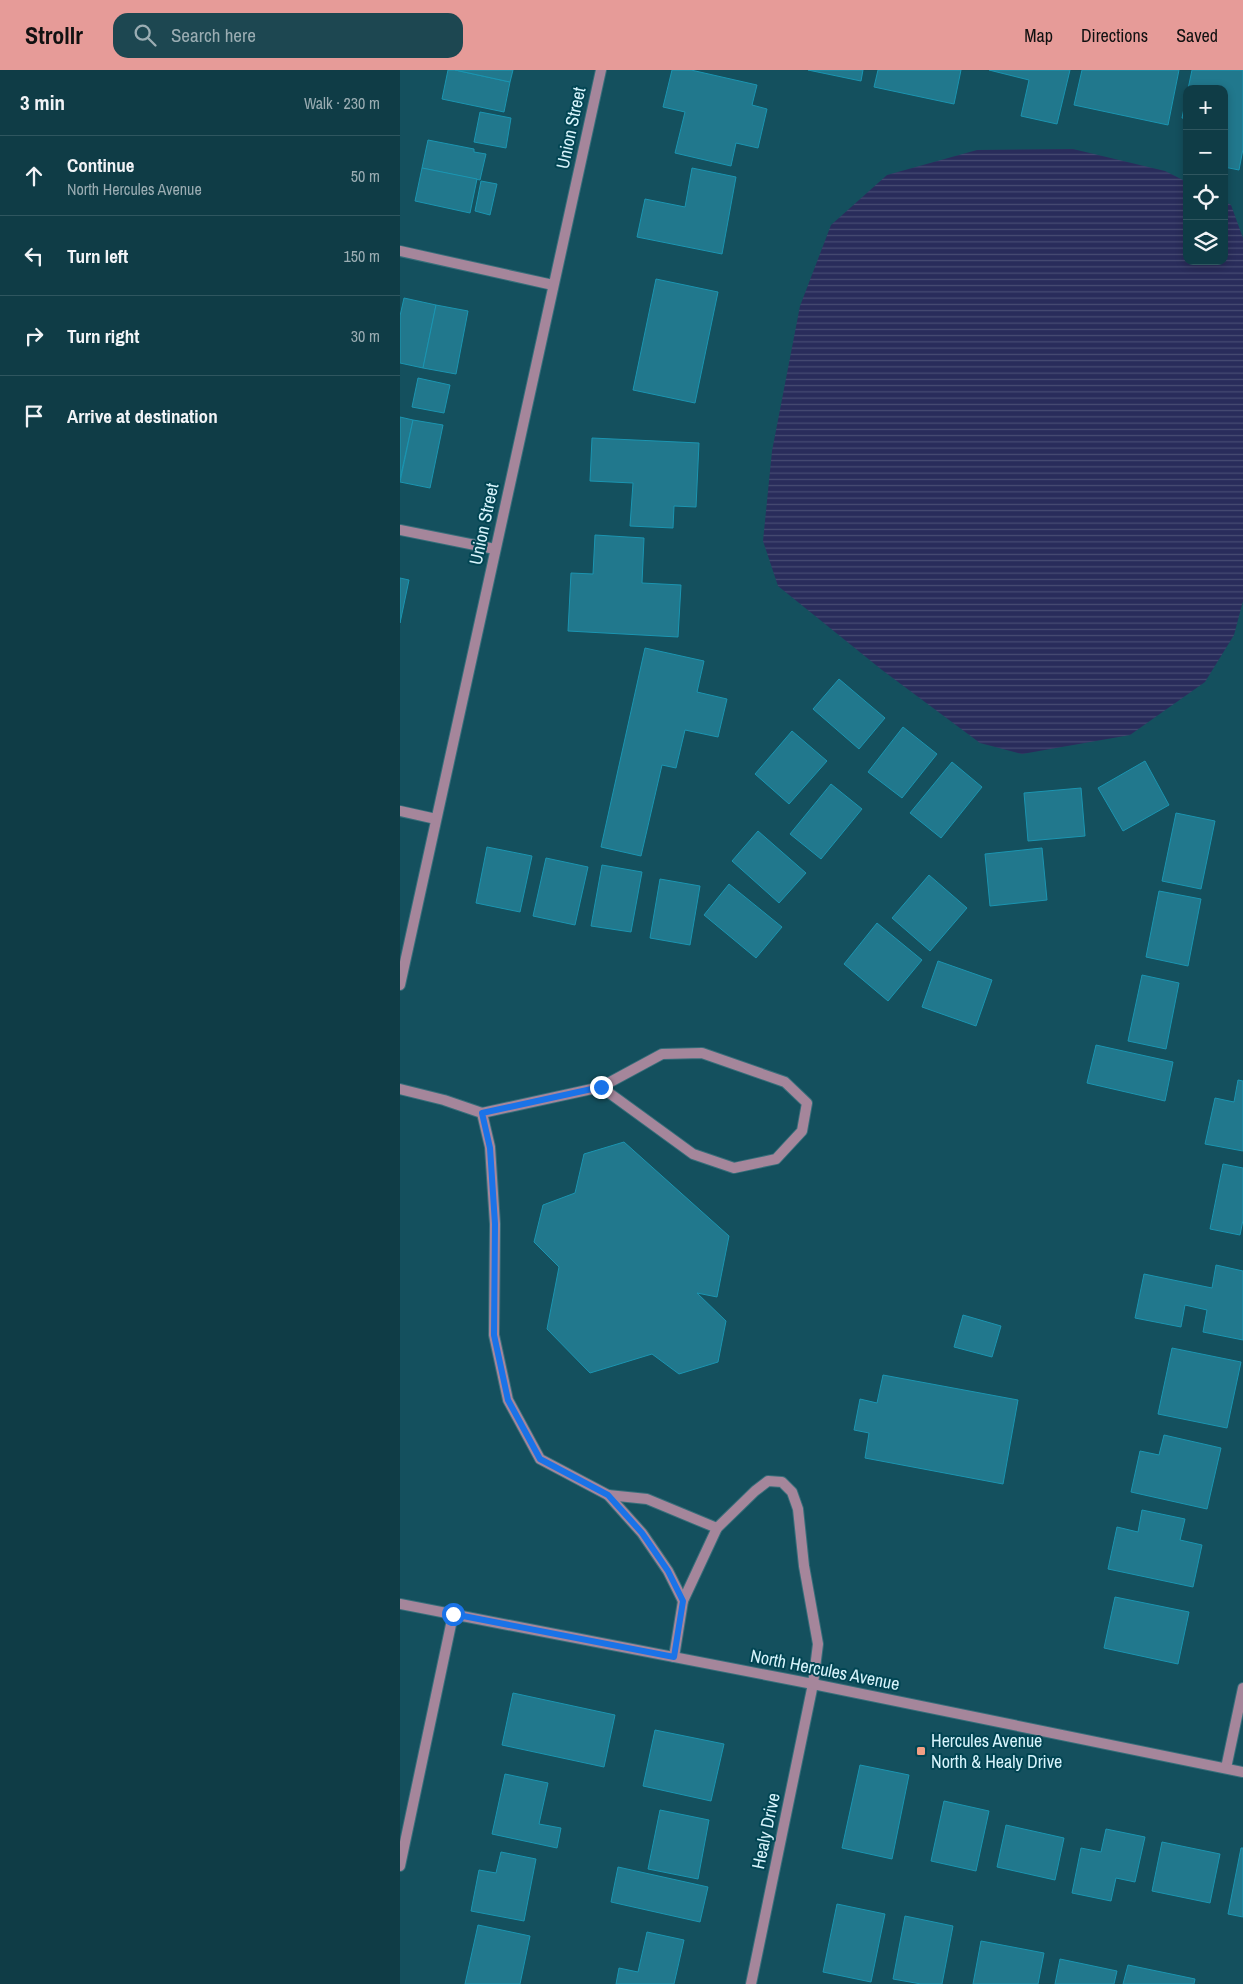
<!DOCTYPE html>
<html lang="en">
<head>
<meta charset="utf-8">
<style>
  :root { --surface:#0f3c46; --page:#1d4751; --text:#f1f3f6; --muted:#9badb3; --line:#2f565f; --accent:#e69b98 }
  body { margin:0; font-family:"Archivo Narrow",sans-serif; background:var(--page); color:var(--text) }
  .controls { position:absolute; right:15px; top:15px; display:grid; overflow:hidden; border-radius:10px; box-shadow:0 2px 8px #0003 }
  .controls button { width:45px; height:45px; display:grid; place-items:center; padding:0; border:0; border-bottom:1px solid var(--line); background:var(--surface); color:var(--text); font:25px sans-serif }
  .stop { position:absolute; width:15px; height:15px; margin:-11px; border:4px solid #1a73e8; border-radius:50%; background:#fff }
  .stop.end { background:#1a73e8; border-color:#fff; box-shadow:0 1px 5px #0008 }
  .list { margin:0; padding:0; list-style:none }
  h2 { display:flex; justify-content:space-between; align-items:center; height:65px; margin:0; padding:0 20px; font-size:21px }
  h2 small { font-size:16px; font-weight:400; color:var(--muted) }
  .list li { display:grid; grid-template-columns:32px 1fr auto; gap:15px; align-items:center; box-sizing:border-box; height:80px; padding:0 20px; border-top:1px solid var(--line) }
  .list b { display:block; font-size:19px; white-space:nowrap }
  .list p { margin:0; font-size:16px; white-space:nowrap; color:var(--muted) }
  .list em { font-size:16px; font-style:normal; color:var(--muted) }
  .icon { flex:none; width:28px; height:28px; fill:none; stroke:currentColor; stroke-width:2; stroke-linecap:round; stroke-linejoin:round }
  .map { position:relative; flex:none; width:843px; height:1914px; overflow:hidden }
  header { display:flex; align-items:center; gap:30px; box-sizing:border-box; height:70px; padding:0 25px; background:var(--accent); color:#111 }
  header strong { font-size:24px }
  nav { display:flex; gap:28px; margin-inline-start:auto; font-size:18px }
  .search { width:350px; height:45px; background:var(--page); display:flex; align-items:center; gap:12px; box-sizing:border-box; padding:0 18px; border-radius:15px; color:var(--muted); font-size:19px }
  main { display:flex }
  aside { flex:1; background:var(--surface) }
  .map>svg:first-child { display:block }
</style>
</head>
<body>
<header>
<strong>Strollr</strong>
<div class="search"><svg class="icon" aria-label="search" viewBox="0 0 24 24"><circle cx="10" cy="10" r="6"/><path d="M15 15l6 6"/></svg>Search here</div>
<nav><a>Map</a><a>Directions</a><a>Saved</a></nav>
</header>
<main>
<aside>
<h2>3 min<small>Walk · 230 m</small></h2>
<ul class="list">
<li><svg class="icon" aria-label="ahead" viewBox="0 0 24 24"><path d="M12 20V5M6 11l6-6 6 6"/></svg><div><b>Continue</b><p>North Hercules Avenue</p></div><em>50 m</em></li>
<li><svg class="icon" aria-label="left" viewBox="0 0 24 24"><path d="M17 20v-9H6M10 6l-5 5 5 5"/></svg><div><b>Turn left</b></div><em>150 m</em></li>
<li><svg class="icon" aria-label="right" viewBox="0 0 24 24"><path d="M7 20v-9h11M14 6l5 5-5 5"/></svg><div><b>Turn right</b></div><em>30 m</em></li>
<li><svg class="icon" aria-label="arrive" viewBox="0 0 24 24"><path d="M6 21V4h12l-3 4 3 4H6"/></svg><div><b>Arrive at destination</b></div></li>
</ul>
</aside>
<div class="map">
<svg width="843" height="1914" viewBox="0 0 843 1914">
  <defs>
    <pattern id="water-rules" width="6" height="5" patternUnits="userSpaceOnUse" patternTransform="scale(1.25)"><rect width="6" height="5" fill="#292c5b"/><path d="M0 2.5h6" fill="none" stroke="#474b73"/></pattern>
  </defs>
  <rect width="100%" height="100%" fill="#14505e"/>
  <!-- water -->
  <polygon fill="url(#water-rules)" points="673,79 765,101 787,112 787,191 824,191 824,131 831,135 843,168 843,531 834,565 805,612 730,665 622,684 580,673 482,600 378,516 363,471 372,381 400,236 431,155 487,105 577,80"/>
  <!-- building -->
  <g fill="#21788d" stroke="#1b95b1">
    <polygon points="48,0 55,0 110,12 104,42 42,29"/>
    <polygon points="55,0 113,0 110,12"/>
    <polygon points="272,0 291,0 357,15 352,35 367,39 358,78 336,73 331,96 275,83 285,42 263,37"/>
    <polygon points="408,0 463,0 461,11"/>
    <polygon points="478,0 561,0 554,34 474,17"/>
    <polygon points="589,0 670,0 657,54 621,46 629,10"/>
    <polygon points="682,0 779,0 768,55 674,35"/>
    <polygon points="792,0 843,0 843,79 839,100 824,97 824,19 788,19"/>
    <polygon points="787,24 787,49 782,48"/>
    <polygon points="80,42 111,48 106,78 74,72"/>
    <polygon points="28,70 74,79 74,82 86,84 80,110 22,98"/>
    <polygon points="22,98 77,109 70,143 15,131"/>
    <polygon points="292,98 336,107 322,184 237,167 245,129 285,137"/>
    <polygon points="81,111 97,114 90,145 75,141"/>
    <polygon points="256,209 318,222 295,333 233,320"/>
    <polygon points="4,228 36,235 23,298 0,293 0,246"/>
    <polygon points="36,235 68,241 56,304 23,298"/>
    <polygon points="18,308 50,315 44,343 12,337"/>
    <polygon points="0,347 13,350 0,409"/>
    <polygon points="13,350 43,355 30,418 0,412"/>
    <polygon points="192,368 299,373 296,437 274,436 273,458 230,456 233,413 190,411"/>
    <polygon points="195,465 244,468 242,513 281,515 278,567 168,561 171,503 193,504"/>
    <polygon points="0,508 9,510 0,553"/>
    <polygon points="245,578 304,591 297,622 327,629 318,667 285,660 276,698 262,695 241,786 201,777"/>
    <polygon points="439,609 485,648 459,679 413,639"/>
    <polygon points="503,657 537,684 502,728 468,702"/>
    <polygon points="392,661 427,691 389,734 355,704"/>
    <polygon points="745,691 769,735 723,761 698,718"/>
    <polygon points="552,692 582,717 541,768 510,743"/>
    <polygon points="431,714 462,739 421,789 390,764"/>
    <polygon points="681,718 685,766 628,771 624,723"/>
    <polygon points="776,743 815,751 801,819 762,811"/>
    <polygon points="358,761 406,803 379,833 332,791"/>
    <polygon points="87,777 132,786 120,842 76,833"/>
    <polygon points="642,778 647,830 590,836 585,784"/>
    <polygon points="146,788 188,797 175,855 133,846"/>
    <polygon points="202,795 242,802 231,862 191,856"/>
    <polygon points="529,805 567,838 530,881 492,848"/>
    <polygon points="260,809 300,816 290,875 250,868"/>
    <polygon points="329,814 382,857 356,888 304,845"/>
    <polygon points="759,821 801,829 788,896 746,887"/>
    <polygon points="477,853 522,890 488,931 444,894"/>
    <polygon points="538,891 592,910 576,956 522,937"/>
    <polygon points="742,905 779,913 766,979 728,971"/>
    <polygon points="696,975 773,992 765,1031 687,1013"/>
    <polygon points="838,1010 843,1011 843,1081 805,1074 815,1028 834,1032"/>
    <polygon points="224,1072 329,1166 317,1227 297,1223 326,1251 318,1292 279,1304 252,1284 190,1303 147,1259 159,1197 134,1172 143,1135 175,1123 184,1084"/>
    <polygon points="823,1094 843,1098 843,1150 840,1165 810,1159"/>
    <polygon points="816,1195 843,1201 843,1270 803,1262 807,1240 785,1235 781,1257 735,1248 744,1204 812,1218"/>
    <polygon points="563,1245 601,1256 592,1287 554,1277"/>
    <polygon points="772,1278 841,1292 827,1358 758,1344"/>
    <polygon points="483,1305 618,1330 603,1414 465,1388 469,1363 454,1360 460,1329 477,1333"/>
    <polygon points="764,1365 821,1378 807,1439 731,1422 740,1381 759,1385"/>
    <polygon points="742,1440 785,1449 780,1470 802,1475 793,1517 708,1499 717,1457 738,1462"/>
    <polygon points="715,1527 789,1542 778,1594 704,1578"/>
    <polygon points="113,1623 215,1645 204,1697 102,1675"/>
    <polygon points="255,1660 324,1674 311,1731 243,1716"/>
    <polygon points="460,1695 509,1705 492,1789 442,1778"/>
    <polygon points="105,1704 148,1713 139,1754 161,1758 157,1778 92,1764"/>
    <polygon points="544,1731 589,1741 576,1801 531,1791"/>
    <polygon points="260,1740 309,1750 298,1809 248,1799"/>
    <polygon points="606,1755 664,1768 655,1810 597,1797"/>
    <polygon points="706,1759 745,1767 735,1812 716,1808 711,1831 672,1823 681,1778 701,1782"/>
    <polygon points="762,1772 820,1784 810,1833 752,1821"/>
    <polygon points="841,1778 843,1778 843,1847 828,1844"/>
    <polygon points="101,1782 136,1789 124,1851 71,1841 79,1800 96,1803"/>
    <polygon points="218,1797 308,1817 300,1852 211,1832"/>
    <polygon points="437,1834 485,1844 471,1912 423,1902"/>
    <polygon points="505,1846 553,1856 542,1914 521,1914 493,1909"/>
    <polygon points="78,1855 130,1866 120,1914 65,1914"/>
    <polygon points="247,1862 284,1870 274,1914 216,1914 219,1898 238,1902"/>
    <polygon points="581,1871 644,1883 638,1914 573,1914"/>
    <polygon points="660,1889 717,1901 714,1914 655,1914"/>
    <polygon points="728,1895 795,1909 794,1914 723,1914"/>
  </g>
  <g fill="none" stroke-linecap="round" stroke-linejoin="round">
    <!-- service casing -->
    <g stroke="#376e7a" stroke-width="12">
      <g id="service">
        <polyline points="0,1019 44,1030 82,1043 90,1077 95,1154 94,1265 108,1330 140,1389 208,1425 242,1463 268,1501 283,1531"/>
        <polyline points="82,1043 201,1017 262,984 302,983 385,1012 407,1033 402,1061 376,1089 334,1098 293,1084 201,1017"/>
        <polyline points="208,1425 247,1429 317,1458"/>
        <polyline points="274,1587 283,1531 317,1458 355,1421 368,1411 382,1412 392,1422 398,1439 404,1496 418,1574 413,1614"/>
      </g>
    </g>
    <!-- minor casing -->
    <g stroke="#376e7a" stroke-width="12">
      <g id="minor">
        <polyline points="0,181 153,215"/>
        <polyline points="0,460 95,479"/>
        <polyline points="0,741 36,749"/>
        <polyline points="826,1698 843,1618"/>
        <polyline points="0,1796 53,1545"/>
        <polyline points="351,1914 413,1614"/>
      </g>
    </g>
    <!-- tertiary casing -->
    <g stroke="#376e7a" stroke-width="12">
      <g id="tertiary">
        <polyline points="0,915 201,0"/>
        <polyline points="0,1534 413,1614 843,1702"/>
      </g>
    </g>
    <!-- service -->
    <use href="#service" stroke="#a5869b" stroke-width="10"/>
    <!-- minor -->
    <use href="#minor" stroke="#a5869b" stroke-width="10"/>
    <!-- tertiary -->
    <use href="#tertiary" stroke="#a5869b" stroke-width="10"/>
  </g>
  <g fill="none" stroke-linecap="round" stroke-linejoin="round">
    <!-- route -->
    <polyline stroke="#1a73e8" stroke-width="6" points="53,1544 274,1587 283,1531 268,1501 242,1463 208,1425 140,1389 108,1330 94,1265 95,1154 90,1078 82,1043 201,1017"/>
  </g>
  <!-- markers -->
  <rect fill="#f39f84" stroke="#024553" stroke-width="2" x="516" y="1676" width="10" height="10" rx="2.5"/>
  <g text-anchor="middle" stroke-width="4" stroke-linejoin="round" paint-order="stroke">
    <!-- street labels -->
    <g font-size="18" fill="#d7f4fc" stroke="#024553">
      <text transform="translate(171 58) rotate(-78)" y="6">Union Street</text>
      <text transform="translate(84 454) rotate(-78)" y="6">Union Street</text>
      <text transform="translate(425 1600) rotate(11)" y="6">North Hercules Avenue</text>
      <text transform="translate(366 1761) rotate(-78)" y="6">Healy Drive</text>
    </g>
    <!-- poi labels -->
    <g font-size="18" fill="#d7f4fc" stroke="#024553" text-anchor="start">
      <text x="531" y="1677">Hercules Avenue<tspan x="531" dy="21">North &amp; Healy Drive</tspan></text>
    </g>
  </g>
</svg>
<div class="controls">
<button>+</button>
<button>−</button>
<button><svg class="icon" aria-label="locate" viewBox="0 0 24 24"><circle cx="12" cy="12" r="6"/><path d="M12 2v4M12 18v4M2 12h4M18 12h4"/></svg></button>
<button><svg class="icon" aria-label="layers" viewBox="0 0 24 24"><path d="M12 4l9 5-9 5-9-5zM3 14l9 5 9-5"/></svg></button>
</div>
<div class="stop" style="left:53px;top:1544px"></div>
<div class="stop end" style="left:201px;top:1017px"></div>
</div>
</main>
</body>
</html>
